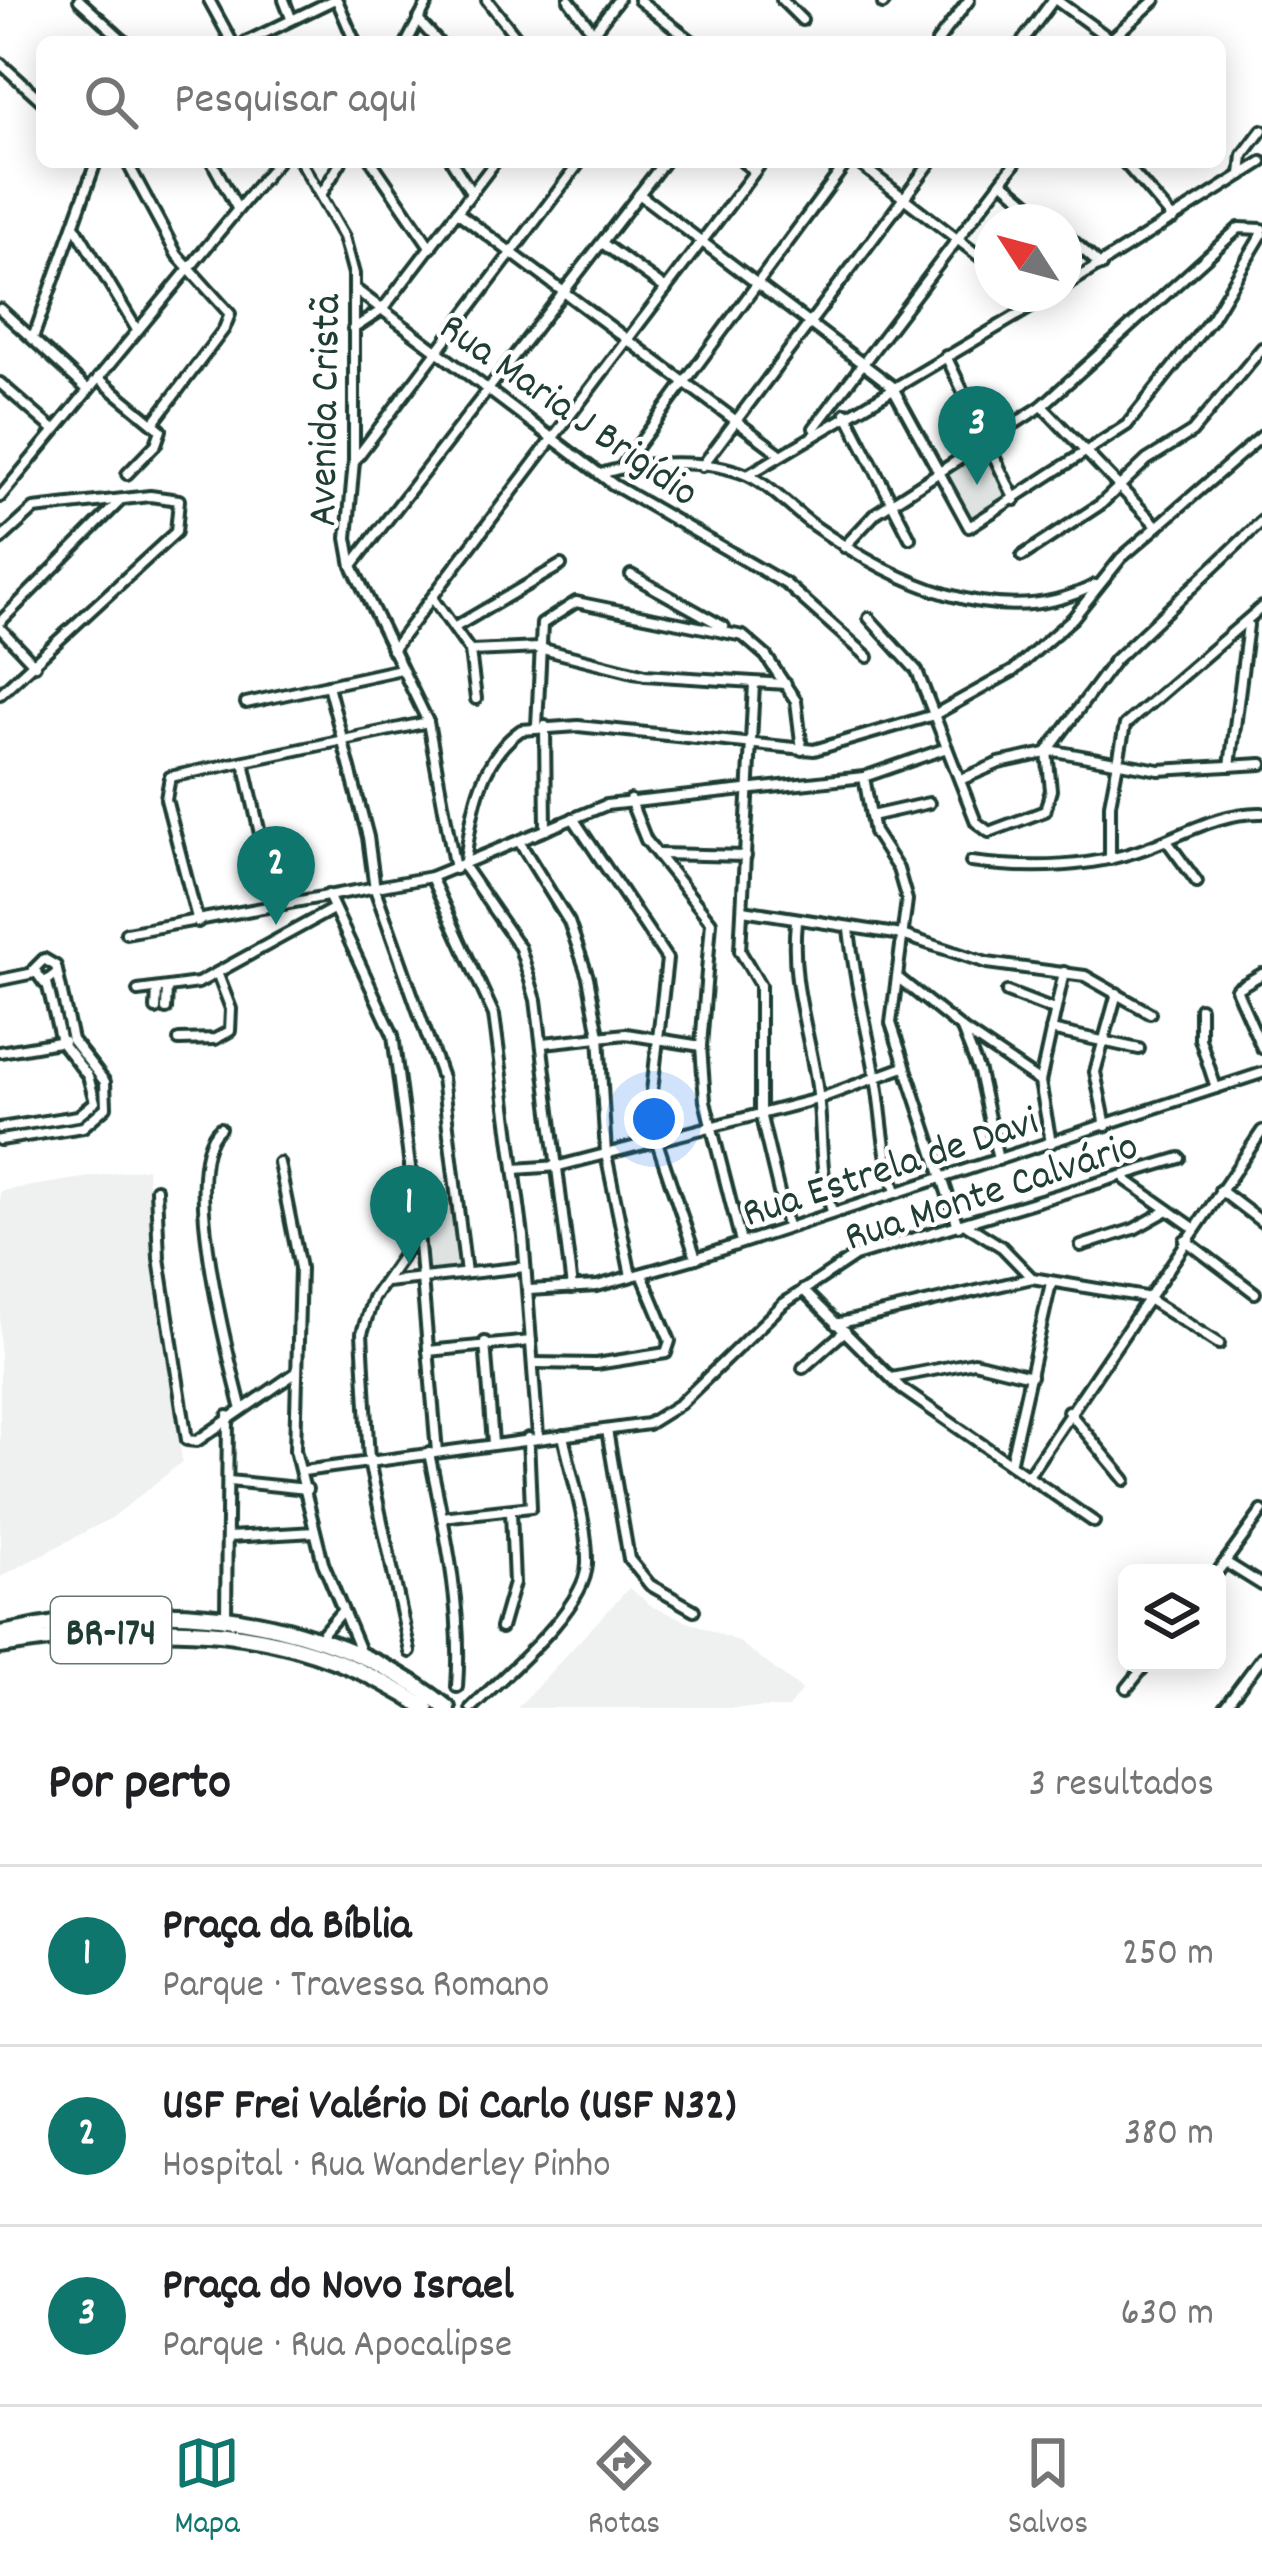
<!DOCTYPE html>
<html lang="pt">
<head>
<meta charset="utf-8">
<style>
  :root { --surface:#fff; --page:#f6f6f6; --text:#202124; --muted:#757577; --line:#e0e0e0; --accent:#0f766e }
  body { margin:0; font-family:Dekko,sans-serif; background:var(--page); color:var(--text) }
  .controls { position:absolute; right:36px; bottom:36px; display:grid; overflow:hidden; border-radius:18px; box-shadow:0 6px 30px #0003 }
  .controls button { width:108px; height:108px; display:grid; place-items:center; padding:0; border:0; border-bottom:3px solid var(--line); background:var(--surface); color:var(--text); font:60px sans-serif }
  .compass { position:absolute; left:974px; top:204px; width:108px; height:108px; border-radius:50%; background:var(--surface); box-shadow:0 6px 30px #0003; rotate:306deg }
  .you { position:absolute; left:654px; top:1119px; width:42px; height:42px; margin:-30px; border:9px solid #fff; border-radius:50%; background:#1a73e8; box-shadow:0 0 0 18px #1a73e833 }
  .badge { display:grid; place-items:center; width:78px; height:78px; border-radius:50%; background:var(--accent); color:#fff; font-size:39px; font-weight:700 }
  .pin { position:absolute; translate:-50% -99px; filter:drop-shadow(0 3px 6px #0008) }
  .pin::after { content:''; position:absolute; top:63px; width:42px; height:36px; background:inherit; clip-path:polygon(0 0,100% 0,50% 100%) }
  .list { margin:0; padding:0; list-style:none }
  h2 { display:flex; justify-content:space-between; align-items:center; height:156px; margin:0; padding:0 48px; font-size:51px }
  h2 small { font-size:39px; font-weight:400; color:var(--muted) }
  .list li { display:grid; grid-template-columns:78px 1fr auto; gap:36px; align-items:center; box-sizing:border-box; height:180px; padding:0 48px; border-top:3px solid var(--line) }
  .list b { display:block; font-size:45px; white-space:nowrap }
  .list p { margin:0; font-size:39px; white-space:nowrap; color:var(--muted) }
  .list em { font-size:39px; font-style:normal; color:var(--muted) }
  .icon { flex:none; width:66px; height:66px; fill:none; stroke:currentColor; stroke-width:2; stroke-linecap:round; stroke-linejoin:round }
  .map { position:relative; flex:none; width:1262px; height:1708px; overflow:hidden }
  .search { position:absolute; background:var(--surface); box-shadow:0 6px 30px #0003; left:36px; right:36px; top:36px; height:132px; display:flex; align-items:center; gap:30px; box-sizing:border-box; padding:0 42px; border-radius:18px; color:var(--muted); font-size:45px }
  .sheet { height:696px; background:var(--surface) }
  nav { display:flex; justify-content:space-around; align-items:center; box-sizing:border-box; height:168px; border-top:3px solid var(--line); background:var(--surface); font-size:33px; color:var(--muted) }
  nav a { display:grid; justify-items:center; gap:6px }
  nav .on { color:var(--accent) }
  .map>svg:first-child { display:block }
</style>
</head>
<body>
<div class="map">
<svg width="1262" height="1708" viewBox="0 0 1262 1708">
  <rect width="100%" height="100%" fill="#fff"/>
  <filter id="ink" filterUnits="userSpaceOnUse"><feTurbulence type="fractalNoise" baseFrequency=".00833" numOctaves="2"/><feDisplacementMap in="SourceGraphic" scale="24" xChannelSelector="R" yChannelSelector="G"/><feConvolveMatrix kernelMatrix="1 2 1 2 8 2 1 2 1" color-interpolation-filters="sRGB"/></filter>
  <g filter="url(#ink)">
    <!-- built -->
    <g fill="#eef1f0">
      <polygon points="147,1168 153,1263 168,1332 182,1462 113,1517 0,1577 0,1191"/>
      <polygon points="629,1588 653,1607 739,1642 802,1690 788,1708 517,1708"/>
    </g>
    <!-- green -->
    <g fill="#dee3e2" stroke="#7e908b" stroke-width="3">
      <polygon points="984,450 1008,497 970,520 945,474"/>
      <polygon points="452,1199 461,1270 427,1275 420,1207"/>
    </g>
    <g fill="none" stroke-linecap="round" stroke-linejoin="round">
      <!-- minor casing -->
      <g stroke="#1f3d34" stroke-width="16">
        <g id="minor">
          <polyline points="79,0 125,42"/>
          <polyline points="209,0 232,42"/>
          <polyline points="284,0 291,18"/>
          <polyline points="337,0 354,40"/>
          <polyline points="487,0 520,42"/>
          <polyline points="569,0 593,32"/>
          <polyline points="639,0 693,42"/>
          <polyline points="782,0 802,20"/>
          <polyline points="1056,0 1110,39"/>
          <polyline points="883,4 886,0"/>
          <polyline points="418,20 438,42"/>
          <polyline points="246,42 333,0"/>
          <polyline points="407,42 429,0"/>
          <polyline points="586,42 618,0"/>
          <polyline points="937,42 969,0"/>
          <polyline points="1022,42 1053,0"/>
          <polyline points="1108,42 1155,0"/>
          <polyline points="0,63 42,101"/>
          <polyline points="127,162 177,255 230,314 224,329 154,422"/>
          <polyline points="212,162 237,208"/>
          <polyline points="301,162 344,237 354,274 354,461 347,538 352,566 428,722 455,869"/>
          <polyline points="372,162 431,248"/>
          <polyline points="452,162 471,192"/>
          <polyline points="743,162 755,171"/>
          <polyline points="857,162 992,266"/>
          <polyline points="1124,162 1173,219"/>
          <polyline points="1241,175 1243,155 1262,130"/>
          <polyline points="1002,181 1051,222"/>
          <polyline points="639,194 892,386 969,527 1127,425 1212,318 1262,234"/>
          <polyline points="321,195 341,162"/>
          <polyline points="457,212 779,453"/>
          <polyline points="76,228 137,330"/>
          <polyline points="1064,233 1101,266"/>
          <polyline points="602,243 666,289"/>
          <polyline points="1064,287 1262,162"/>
          <polyline points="355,289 614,485 786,584 868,657"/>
          <polyline points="0,309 88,390"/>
          <polyline points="353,329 382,310 495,162"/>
          <polyline points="33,338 96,162"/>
          <polyline points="946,356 1015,500"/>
          <polyline points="98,378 161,430 156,444 127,474"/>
          <polyline points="0,383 54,430"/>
          <polyline points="1042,406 1157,526"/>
          <polyline points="846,413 910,538"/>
          <polyline points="814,428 1016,162"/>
          <polyline points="355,460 580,162"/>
          <polyline points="702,466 931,162"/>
          <polyline points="622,467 847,162"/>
          <path d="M601,474C639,461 708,458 747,475C770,485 792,510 813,525C893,581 1000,635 1095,585"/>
          <polyline points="748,475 1053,294"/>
          <polyline points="0,497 277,162"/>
          <polyline points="0,540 34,509 150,496 179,500 176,532 0,694"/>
          <polyline points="844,547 876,513 1042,406 1239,228 1262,229"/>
          <polyline points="1022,556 1101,504 1147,460 1192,432 1262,348"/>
          <polyline points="353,564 664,162"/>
          <polyline points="631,575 724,627"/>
          <polyline points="433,599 470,651 476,699"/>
          <polyline points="869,618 917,671 976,822 989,832 1045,811 1051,790 1047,752 1115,660 1262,521"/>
          <polyline points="0,622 121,500"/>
          <polyline points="457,626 561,565"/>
          <polyline points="0,628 35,665"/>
          <polyline points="392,650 762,162"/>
          <polyline points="470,651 539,648 645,675 786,684"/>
          <polyline points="754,684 740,951 760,985 760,1113 787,1226"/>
          <polyline points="328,685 368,837 375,889 442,1078 466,1273"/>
          <polyline points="246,703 401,669"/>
          <polyline points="537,726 542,624 576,602 743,636 766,656 796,701 802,750"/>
          <polyline points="545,726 546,830"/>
          <polyline points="244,762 276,906"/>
          <polyline points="1230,766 1248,625"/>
          <polyline points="864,777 874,832 898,869 907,900 891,1023 958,1226"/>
          <polyline points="960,780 999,763 1055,751 1159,770 1262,764"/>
          <polyline points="630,800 646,840 711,922 701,1046 705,1101 741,1242"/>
          <polyline points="871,816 929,803"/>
          <polyline points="573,818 667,959 649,1118 696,1258"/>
          <polyline points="1167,841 1197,882"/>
          <polyline points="520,843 569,922 588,977 599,1035 606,1154 631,1276"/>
          <polyline points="658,854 746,856"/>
          <polyline points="1110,859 1110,804 1125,725 1262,607"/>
          <path d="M971,862C1026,869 1084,869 1138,851C1181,837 1216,812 1262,813"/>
          <path d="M464,867C472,817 476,762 521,730L578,726L814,750L934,715L1013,671L1073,618L1121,558L1262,436"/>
          <polyline points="464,867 520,948 536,1000 572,1288"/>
          <polyline points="431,877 494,1015 523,1236 538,1436"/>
          <polyline points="328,895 393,1035 417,1221 437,1452"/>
          <polyline points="743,910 902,935 987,963 1085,976 1150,1013"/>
          <polyline points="198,922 166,799 170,777 428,722"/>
          <path d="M796,922C790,979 807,1024 816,1080C824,1125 817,1167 832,1211"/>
          <path d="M849,928C854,980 867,1027 876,1078C883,1117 882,1153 896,1191"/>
          <polyline points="126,933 431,877 606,805 864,777 947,748"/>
          <polyline points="1262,974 1236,989 1262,1048"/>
          <polyline points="897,977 962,1029 979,1072 998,1160"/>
          <polyline points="0,980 34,973"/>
          <polyline points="138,991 198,983 333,909"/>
          <polyline points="1007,992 1054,1010"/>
          <polyline points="1200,1008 1200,1039 1216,1088"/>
          <polyline points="156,1009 157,989"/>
          <polyline points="166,1009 167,989"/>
          <polyline points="963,1030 1040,1082"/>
          <polyline points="1051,1030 1139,1049"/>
          <polyline points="179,1040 215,1039 230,1031 231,1009 218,975"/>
          <polyline points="544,1043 626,1034 701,1046"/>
          <polyline points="0,1052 64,1041"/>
          <polyline points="1106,1126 1095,1072 1117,993"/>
          <polyline points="0,1128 78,1116 95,1102 88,1076 61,1042 47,983"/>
          <path d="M220,1128C178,1164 228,1355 241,1406"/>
          <polyline points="0,1140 83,1127 106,1107 105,1082 72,1040 56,966 44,959 34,969 44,983 57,973"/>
          <polyline points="1051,1143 1040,1082 1064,972"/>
          <polyline points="279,1163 300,1268 295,1450 323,1563 362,1656"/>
          <polyline points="515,1169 559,1166 818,1099 904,1067"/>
          <polyline points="1126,1180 1194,1228"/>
          <polyline points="156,1189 159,1258 187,1440 197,1441 294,1374"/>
          <polyline points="1220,1190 1262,1222"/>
          <polyline points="967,1225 1002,1247 1032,1278 1145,1297 1219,1344"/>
          <polyline points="1185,1240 1255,1293"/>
          <polyline points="1081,1246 1134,1229 1168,1210"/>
          <polyline points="386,1282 525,1267"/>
          <polyline points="529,1290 597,1286 696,1258 1262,1073"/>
          <polyline points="803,1290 902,1389 1094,1522"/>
          <polyline points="836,1324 1032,1278"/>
          <polyline points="485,1342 493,1443"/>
          <polyline points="428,1351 531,1341"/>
          <polyline points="534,1363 596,1364 666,1353 670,1341 642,1274"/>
          <polyline points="803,1368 845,1331"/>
          <polyline points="892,1378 974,1362 1031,1376"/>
          <polyline points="1068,1411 1125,1480"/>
          <polyline points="607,1430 629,1559 650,1585 694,1610"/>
          <path d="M429,1453C445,1530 463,1608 457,1687"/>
          <polyline points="1011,1460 1051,1283"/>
          <polyline points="303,1471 648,1424 680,1404 783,1304 855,1256 1180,1158"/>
          <polyline points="1030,1473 1262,1131"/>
          <polyline points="229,1481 307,1489"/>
          <polyline points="442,1517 531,1507 528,1438"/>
          <polyline points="228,1537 315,1532"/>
          <polyline points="1225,1562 1262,1585"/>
          <polyline points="1217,1573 1262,1511"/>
          <polyline points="226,1617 228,1416"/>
          <polyline points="501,1628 514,1583 511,1512"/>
          <polyline points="317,1640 341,1612"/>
          <polyline points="410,1652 369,1461 362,1333 373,1298 401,1258 417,1223"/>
          <polyline points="1127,1688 1147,1663"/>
          <path d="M471,1708C503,1676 585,1610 587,1564C588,1522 571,1475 563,1435"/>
          <polyline points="1224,1708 1262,1657"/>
        </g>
      </g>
      <!-- trunk casing -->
      <g stroke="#1f3d34" stroke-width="22">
        <g id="trunk">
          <path d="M0,1634C46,1626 90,1616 136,1614C242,1609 364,1640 447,1708"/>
          <path d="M0,1646C157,1621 288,1616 426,1708"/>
        </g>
      </g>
      <!-- minor -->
      <use href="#minor" stroke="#fff" stroke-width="8"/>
      <!-- trunk -->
      <use href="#trunk" stroke="#fff" stroke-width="14"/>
    </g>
  </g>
  <g text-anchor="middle" stroke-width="9" stroke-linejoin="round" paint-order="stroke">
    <!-- shield labels -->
    <rect fill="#fff" stroke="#627771" stroke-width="3" x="51" y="1597" width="120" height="66" rx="9"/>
    <g font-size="39" font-weight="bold" fill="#1f3d34">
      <text x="111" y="1644">BR-174</text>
    </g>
    <!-- street labels -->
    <g font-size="42" fill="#1f3d34" stroke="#fff">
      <text transform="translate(571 407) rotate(35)" y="15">Rua Maria J Brigídio</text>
      <text transform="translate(321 410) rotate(-89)" y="15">Avenida Cristã</text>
      <text transform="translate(889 1164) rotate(-18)" y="15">Rua Estrela de Davi</text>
      <text transform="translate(990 1188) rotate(-18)" y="15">Rua Monte Calvário</text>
    </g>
  </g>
</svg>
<div class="controls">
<button><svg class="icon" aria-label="layers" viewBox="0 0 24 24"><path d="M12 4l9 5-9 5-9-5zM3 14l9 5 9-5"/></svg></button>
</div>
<svg class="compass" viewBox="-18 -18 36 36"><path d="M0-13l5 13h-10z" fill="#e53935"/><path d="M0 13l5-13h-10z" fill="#757577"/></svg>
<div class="you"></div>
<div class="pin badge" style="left:409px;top:1264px">1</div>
<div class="pin badge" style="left:276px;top:925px">2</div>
<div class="pin badge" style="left:977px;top:485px">3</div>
<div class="search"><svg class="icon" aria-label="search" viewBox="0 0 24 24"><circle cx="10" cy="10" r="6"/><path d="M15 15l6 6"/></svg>Pesquisar aqui</div>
</div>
<section class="sheet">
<h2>Por perto<small>3 resultados</small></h2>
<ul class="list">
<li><span class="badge">1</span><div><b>Praça da Bíblia</b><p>Parque · Travessa Romano</p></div><em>250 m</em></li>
<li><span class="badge">2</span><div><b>USF Frei Valério Di Carlo (USF N32)</b><p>Hospital · Rua Wanderley Pinho</p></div><em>380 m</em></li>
<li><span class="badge">3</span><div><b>Praça do Novo Israel</b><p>Parque · Rua Apocalipse</p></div><em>630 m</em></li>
</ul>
</section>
<nav>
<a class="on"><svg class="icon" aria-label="map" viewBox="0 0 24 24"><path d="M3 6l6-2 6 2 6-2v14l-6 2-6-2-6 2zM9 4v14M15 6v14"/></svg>Mapa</a>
<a><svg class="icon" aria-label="directions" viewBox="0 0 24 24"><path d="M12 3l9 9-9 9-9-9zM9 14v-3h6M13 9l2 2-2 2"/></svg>Rotas</a>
<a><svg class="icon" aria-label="saved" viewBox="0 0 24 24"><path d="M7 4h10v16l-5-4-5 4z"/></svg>Salvos</a>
</nav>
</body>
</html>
